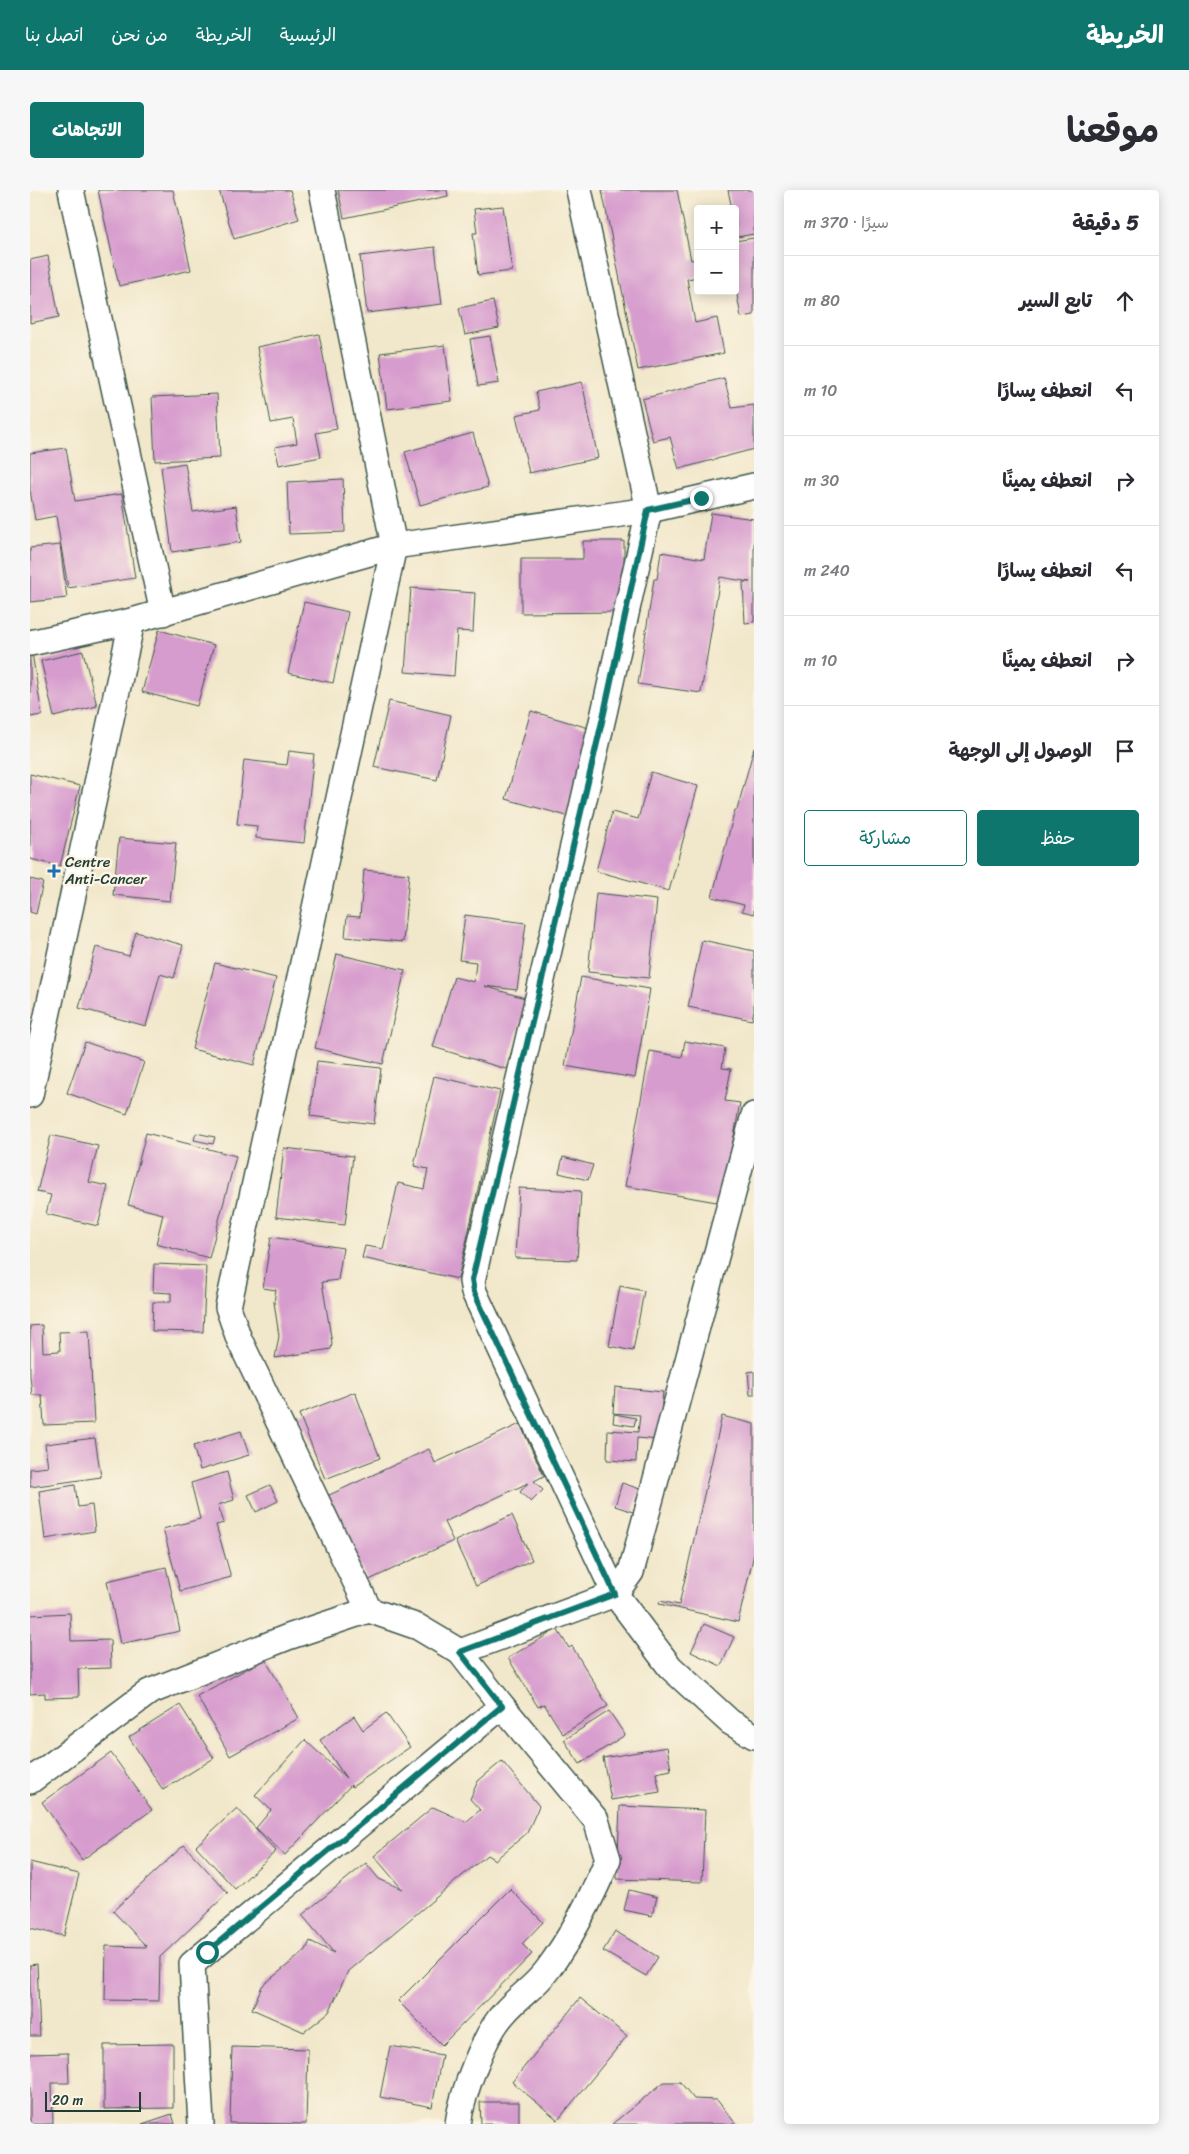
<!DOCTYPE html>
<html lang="ar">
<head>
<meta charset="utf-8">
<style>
  :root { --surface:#fff; --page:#f7f7f7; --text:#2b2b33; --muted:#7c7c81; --line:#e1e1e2; --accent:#0f766e }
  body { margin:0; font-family:Sriracha,"Playpen Sans Arabic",sans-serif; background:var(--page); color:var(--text); direction:rtl }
  .controls { position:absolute; right:15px; top:15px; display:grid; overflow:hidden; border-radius:5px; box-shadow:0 2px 12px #0003 }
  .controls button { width:45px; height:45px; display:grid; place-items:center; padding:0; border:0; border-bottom:1px solid var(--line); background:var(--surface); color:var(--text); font:25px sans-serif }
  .scale { position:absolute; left:15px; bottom:12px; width:96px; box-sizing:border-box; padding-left:5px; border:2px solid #1f3d34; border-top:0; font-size:14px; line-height:18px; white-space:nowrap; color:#1f3d34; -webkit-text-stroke:4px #fcf5e5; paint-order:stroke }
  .stop { position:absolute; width:15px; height:15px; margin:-11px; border:4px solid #0f766e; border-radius:50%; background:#fff }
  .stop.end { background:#0f766e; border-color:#fff; box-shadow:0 1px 5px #0008 }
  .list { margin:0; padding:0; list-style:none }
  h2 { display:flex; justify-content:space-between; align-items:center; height:65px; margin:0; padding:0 20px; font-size:21px }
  h2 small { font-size:16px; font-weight:400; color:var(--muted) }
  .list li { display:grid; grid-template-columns:32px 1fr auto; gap:15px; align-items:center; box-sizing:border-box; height:90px; padding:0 20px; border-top:1px solid var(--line) }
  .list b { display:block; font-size:19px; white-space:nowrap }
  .list em { font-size:16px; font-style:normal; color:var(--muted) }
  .actions { display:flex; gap:10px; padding:15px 20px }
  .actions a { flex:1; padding:11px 0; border:1px solid var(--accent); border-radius:5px; text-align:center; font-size:18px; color:var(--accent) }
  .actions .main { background:var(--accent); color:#fff }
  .icon { flex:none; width:28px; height:28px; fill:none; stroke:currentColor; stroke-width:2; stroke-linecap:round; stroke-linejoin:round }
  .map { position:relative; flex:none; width:724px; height:1934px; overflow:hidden; direction:ltr; border-radius:5px }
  header { display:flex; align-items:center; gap:30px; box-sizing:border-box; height:70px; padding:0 25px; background:var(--accent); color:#fff }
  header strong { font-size:24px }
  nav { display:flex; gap:28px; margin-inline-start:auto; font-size:18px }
  .intro { display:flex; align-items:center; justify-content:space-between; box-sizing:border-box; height:120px; padding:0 30px }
  h1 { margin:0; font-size:35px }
  .button { padding:12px 22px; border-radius:5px; background:var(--accent); color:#fff; font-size:18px; font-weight:700 }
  main { display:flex; gap:30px; padding:0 30px }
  aside { flex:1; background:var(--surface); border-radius:5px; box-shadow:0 2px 12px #0003 }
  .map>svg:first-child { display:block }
</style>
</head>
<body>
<header>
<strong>الخريطة</strong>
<nav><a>الرئيسية</a><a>الخريطة</a><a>من نحن</a><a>اتصل بنا</a></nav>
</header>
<div class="intro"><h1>موقعنا</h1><a class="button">الاتجاهات</a></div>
<main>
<aside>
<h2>5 دقيقة<small>سيرًا · 370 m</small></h2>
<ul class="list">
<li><svg class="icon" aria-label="ahead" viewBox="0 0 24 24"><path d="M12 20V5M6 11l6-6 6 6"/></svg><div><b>تابع السير</b></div><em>80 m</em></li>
<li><svg class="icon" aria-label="left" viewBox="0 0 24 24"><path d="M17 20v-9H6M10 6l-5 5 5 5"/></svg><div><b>انعطف يسارًا</b></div><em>10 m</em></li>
<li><svg class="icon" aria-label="right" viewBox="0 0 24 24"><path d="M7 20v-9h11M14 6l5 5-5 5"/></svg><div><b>انعطف يمينًا</b></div><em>30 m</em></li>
<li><svg class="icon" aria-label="left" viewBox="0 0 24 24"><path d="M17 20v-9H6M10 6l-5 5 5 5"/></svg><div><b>انعطف يسارًا</b></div><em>240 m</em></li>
<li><svg class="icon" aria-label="right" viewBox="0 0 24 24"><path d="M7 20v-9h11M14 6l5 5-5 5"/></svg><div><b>انعطف يمينًا</b></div><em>10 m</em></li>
<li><svg class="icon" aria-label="arrive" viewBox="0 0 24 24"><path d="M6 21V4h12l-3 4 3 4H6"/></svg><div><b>الوصول إلى الوجهة</b></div></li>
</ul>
<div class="actions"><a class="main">حفظ</a><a>مشاركة</a></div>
</aside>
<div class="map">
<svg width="724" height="1934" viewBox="0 0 724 1934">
  <rect width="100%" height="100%" fill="#fcf5e5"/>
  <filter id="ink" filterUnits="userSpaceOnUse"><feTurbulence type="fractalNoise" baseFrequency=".02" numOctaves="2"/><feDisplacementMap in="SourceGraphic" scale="10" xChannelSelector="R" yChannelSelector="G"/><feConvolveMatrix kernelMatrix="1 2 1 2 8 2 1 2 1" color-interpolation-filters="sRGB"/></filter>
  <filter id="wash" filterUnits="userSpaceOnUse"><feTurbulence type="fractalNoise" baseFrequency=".0096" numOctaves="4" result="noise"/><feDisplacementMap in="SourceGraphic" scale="20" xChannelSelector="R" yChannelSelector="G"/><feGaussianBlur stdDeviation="1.12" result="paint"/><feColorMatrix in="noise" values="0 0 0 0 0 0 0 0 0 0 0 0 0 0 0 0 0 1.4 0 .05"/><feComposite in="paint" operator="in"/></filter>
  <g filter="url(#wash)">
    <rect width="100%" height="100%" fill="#f1e7ca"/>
    <g id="blocks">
      <!-- building -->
      <g fill="#d79cce">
        <polygon points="68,0 143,0 161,80 89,96"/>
        <polygon points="189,0 260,0 269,29 204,49"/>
        <polygon points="308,0 417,0 418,6 314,28"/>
        <polygon points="572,0 647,0 661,70 668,69 668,87 657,89 665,133 687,128 694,163 608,180"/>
        <polygon points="698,0 724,0 724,44 707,47 705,19 702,19"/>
        <polygon points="473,16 482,81 448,85 443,43 447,43 444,19"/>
        <polygon points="724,48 724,125 711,127 705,94 705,51"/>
        <polygon points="405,57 412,114 337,123 330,66"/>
        <polygon points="18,66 29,127 0,133 0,70"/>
        <polygon points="463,111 469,138 435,145 429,118"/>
        <polygon points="289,144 307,239 286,243 291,267 249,275 245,257 267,253 263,229 241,233 227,157"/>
        <polygon points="460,146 469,193 448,196 440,149"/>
        <polygon points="415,155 422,211 357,219 350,163"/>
        <polygon points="694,188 702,218 724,215 724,259 649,279 640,247 623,251 612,209"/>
        <polygon points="552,192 568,268 499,283 486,225 510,220 506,202"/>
        <polygon points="187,204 190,268 125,271 122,207"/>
        <polygon points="443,243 458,297 390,315 375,262"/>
        <polygon points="36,258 45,311 92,304 105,388 38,398 26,326 5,330 0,300 0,263"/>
        <polygon points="155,273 163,322 206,316 211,352 142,362 131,277"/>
        <polygon points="313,289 315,342 259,344 257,292"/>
        <polygon points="681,323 724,329 724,432 715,433 713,392 720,392 690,387 671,503 608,494 624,389 627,389 631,362 674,369"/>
        <polygon points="553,351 594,351 594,422 491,423 491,369 553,369"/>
        <polygon points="30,355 37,408 0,412 0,358"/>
        <polygon points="381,398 445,403 443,442 427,441 424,486 375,482"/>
        <polygon points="274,412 318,422 303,493 258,483"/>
        <polygon points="129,440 184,455 167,516 112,502"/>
        <polygon points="53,461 67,516 24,527 11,471"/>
        <polygon points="2,463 12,525 0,527 0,464"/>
        <polygon points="359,511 421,525 407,590 344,577"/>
        <polygon points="501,521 562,539 537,626 476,609"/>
        <polygon points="724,558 724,724 712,721 714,715 682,707 705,620 707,620"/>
        <polygon points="259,561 284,564 274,653 226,648 227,636 207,634 214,570 257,575"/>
        <polygon points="621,582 668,596 639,701 566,681 582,622 608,629"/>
        <polygon points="0,584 50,596 30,676 0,669"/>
        <polygon points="89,648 146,653 140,711 83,705"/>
        <polygon points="334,680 379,684 373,752 315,747 317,726 330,727"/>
        <polygon points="0,689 13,692 6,724 0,722"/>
        <polygon points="566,703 627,710 619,788 558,782"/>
        <polygon points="435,725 496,733 487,800 454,796 498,809 476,879 403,857 424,787 444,792 446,772 429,770"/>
        <polygon points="106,742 153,755 144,788 130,784 116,836 49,818 66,757 99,766"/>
        <polygon points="672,750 724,761 724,820 722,830 658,817"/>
        <polygon points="307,764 375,780 353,874 285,858"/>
        <polygon points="185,773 246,788 224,875 162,859"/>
        <polygon points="551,787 620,799 605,888 535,876"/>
        <polygon points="655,851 695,858 692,878 701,879 695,911 710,913 692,1013 595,996 620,861 652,867"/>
        <polygon points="55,852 114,872 97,924 37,903"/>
        <polygon points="287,871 351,878 344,934 280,926"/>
        <polygon points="404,886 470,901 428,1089 332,1068 335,1056 353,1059 368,993 394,999 398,979 384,976"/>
        <polygon points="116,943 206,966 179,1068 126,1054 133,1024 98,1015"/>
        <polygon points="166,943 185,947 183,954 164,950"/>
        <polygon points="21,945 68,956 59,992 78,996 68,1036 16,1024 21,1005 7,1002"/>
        <polygon points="254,958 323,966 315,1035 246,1027"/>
        <polygon points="533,967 563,975 558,990 529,983"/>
        <polygon points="489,998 551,1001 547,1070 485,1068"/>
        <polygon points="241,1047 313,1058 308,1090 292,1092 302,1153 301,1159 245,1168 249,1146 244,1112 246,1100 233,1098"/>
        <polygon points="124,1074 176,1076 173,1142 122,1141 123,1112 141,1112 141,1103 123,1102"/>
        <polygon points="590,1096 614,1101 603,1161 579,1156"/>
        <polygon points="12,1135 13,1162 30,1161 29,1142 59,1141 64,1233 14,1235 12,1205 2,1205 0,1186 0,1136"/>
        <polygon points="724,1181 724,1205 720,1205 718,1182"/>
        <polygon points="585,1197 633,1202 628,1250 607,1248 606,1272 577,1270 578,1240 608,1242 610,1225 583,1223"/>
        <polygon points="325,1202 350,1268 295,1289 269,1224"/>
        <polygon points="584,1224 606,1228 604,1236 583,1233"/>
        <polygon points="692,1226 724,1234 724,1364 708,1432 629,1414 630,1411 649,1415"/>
        <polygon points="490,1234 514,1286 504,1291 513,1300 501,1312 490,1302 498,1293 414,1332 423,1351 337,1391 297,1306 399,1259 405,1273"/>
        <polygon points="211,1241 219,1265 170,1280 163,1256"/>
        <polygon points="65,1248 71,1287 0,1297 0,1279 18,1277 15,1254"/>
        <polygon points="197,1282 204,1310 188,1315 194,1333 186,1335 201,1387 150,1401 133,1339 170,1329 161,1293"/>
        <polygon points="592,1293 610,1299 603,1322 585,1316"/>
        <polygon points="45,1295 48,1317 62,1315 65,1341 15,1349 9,1301"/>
        <polygon points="240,1295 248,1311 226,1322 218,1305"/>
        <polygon points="482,1325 502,1370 446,1396 425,1351"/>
        <polygon points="136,1377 150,1441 90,1454 77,1391"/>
        <polygon points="40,1423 41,1451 80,1450 81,1478 48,1479 49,1507 15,1508 15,1503 0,1504 0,1425"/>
        <polygon points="674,1434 704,1447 691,1476 661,1462"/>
        <polygon points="527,1439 539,1458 542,1456 578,1516 533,1544 514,1514 508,1517 478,1468"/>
        <polygon points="235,1469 269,1528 200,1566 167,1506"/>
        <polygon points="150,1515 184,1568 133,1600 99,1547"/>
        <polygon points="579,1521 595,1545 550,1574 534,1550"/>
        <polygon points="356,1523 380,1557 322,1597 321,1595 255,1665 226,1638 241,1620 225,1605 275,1550 316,1588 290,1550 324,1526 333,1540"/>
        <polygon points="637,1557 641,1580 626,1583 630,1602 581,1610 573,1568"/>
        <polygon points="81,1563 122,1620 52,1670 12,1612"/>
        <polygon points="472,1571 509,1616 497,1643 465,1670 457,1665 318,1781 299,1822 274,1842 222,1819 232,1796 276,1760 280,1751 304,1763 272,1725 336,1673 349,1689 372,1699 344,1666 403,1617 436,1632 450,1620 440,1609 448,1591"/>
        <polygon points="590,1616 675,1620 672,1692 587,1689"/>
        <polygon points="207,1618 246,1661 205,1699 166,1656"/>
        <polygon points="154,1655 198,1703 130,1767 129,1811 75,1810 76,1756 117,1757 83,1721"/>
        <polygon points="0,1672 49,1684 34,1746 0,1738"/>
        <polygon points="480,1699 513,1732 492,1754 502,1764 412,1855 368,1811"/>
        <polygon points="599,1700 627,1707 622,1726 594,1720"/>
        <polygon points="585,1741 628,1767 616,1786 573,1761"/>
        <polygon points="7,1774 10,1846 0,1846 0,1775"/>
        <polygon points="550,1808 597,1846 528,1930 482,1892"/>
        <polygon points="143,1854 143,1918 74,1919 74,1855"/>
        <polygon points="360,1856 412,1865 402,1917 350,1907"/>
        <polygon points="202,1857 278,1859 276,1934 200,1933"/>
        <polygon points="38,1863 39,1893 22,1893 23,1934 0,1934 0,1864"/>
        <polygon points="634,1892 650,1892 664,1909 687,1910 706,1934 582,1934"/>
        <polygon points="450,1912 489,1912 489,1934 451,1934"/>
        <polygon points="142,1924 145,1934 112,1934"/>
      </g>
    </g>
  </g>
  <g filter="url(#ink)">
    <use href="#blocks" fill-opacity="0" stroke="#3e564a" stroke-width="1"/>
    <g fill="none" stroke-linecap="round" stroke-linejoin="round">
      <!-- minor casing -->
      <g stroke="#3e564a" stroke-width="28">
        <g id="minor">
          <polyline points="41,0 133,423"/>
          <path d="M292,0L364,356L198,1117L209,1149L339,1420L388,1437L430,1462L472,1516L566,1630L578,1669C562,1707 543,1745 518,1779C506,1796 488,1807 475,1822C454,1844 432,1904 428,1934"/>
          <polyline points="0,453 102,431 364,356 619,320 724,296"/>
          <polyline points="0,905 102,431"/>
          <polyline points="724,925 601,1382 585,1404 640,1477 700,1532 724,1546"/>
          <polyline points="430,1462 585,1404 444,1102 442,1091 574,523 619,320 549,0"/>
          <polyline points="0,1591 119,1502 258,1447 339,1420"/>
          <polyline points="171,1934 162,1774 472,1516"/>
        </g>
      </g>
      <!-- minor -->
      <use href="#minor" stroke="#fff" stroke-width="25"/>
    </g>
  </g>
  <g fill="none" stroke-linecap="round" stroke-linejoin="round" filter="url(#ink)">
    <!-- route -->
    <polyline stroke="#0f766e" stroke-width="6" points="177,1762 472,1516 430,1462 585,1404 444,1102 442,1090 574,523 618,320 671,308"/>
  </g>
  <!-- markers -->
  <path fill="#1f6fb2" stroke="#fcf5e5" stroke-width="2" d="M21.5 673.5h5v5h5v5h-5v5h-5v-5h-5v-5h5z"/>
  <g text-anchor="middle" stroke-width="5" stroke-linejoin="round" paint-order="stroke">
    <!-- poi labels -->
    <g font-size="15" fill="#1f3d34" stroke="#fcf5e5" text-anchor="start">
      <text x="35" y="677">Centre<tspan x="35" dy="17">Anti-Cancer</tspan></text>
    </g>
  </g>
</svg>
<div class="controls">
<button>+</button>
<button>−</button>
</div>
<div class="scale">20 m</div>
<div class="stop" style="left:177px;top:1762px"></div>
<div class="stop end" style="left:671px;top:308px"></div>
</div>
</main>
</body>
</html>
